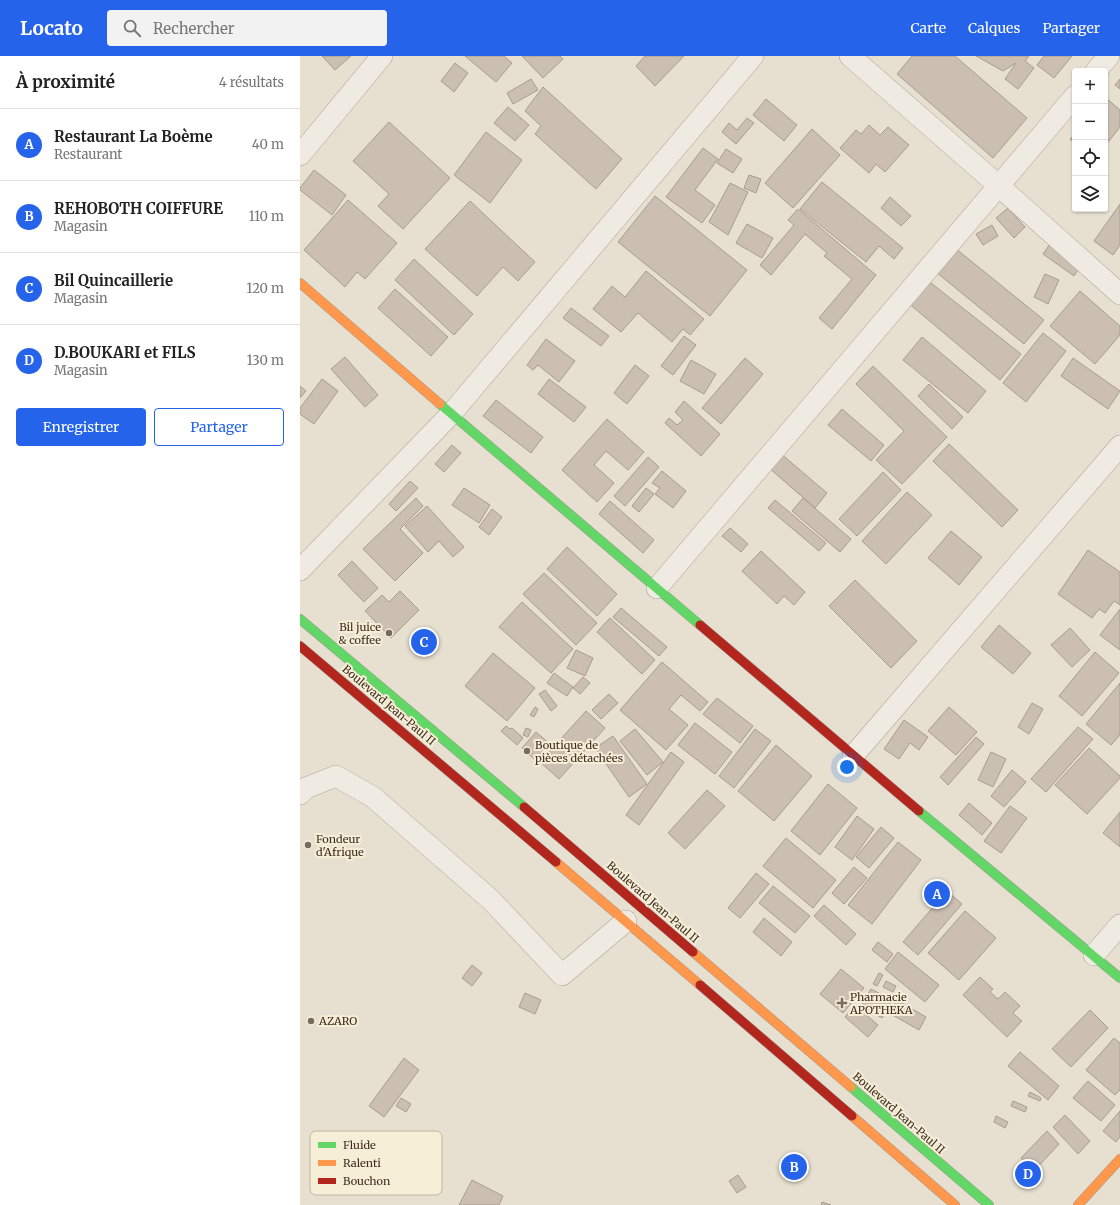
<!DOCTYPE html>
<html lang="fr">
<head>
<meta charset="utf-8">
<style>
  :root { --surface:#fff; --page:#f2f2f2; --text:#222; --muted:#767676; --line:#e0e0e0; --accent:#2563eb }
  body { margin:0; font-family:Merriweather,serif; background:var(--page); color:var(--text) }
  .controls { position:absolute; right:12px; top:12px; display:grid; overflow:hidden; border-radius:4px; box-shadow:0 1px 3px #0004 }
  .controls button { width:36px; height:36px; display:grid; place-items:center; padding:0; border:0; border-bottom:1px solid var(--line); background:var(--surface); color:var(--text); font:20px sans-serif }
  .you { position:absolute; left:547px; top:711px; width:14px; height:14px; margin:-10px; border:3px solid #fff; border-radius:50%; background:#1a73e8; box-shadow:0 0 0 6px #1a73e833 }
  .badge { display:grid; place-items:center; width:26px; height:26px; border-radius:50%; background:var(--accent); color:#fff; font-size:13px; font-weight:700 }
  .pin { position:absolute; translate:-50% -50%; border:2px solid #fff; box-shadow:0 1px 4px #0006 }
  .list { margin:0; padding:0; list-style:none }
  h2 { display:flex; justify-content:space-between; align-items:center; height:52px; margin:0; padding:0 16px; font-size:17px }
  h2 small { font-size:13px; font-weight:400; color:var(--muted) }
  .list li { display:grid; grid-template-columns:26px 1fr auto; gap:12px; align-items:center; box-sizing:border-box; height:72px; padding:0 16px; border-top:1px solid var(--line) }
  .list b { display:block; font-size:15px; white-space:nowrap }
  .list p { margin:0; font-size:13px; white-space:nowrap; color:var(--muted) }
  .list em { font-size:13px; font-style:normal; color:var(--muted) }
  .actions { display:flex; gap:8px; padding:12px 16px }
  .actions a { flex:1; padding:9px 0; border:1px solid var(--accent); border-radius:4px; text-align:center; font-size:14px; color:var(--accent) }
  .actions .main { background:var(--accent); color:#fff }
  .icon { flex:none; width:22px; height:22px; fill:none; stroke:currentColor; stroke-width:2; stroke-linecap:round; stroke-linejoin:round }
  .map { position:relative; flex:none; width:820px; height:1149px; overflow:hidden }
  header { display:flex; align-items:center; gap:24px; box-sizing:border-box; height:56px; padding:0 20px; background:var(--accent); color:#fff }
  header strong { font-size:19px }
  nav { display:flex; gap:22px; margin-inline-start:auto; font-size:14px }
  .search { width:280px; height:36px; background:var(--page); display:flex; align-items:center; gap:10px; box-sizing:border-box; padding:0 14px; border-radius:4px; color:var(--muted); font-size:15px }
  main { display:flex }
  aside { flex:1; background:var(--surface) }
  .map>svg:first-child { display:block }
</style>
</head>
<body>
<header>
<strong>Locato</strong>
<div class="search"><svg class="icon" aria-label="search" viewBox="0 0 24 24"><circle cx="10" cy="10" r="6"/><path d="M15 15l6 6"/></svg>Rechercher</div>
<nav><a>Carte</a><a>Calques</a><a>Partager</a></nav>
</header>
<main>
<aside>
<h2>À proximité<small>4 résultats</small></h2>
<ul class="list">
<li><span class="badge">A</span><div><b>Restaurant La Boème</b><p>Restaurant</p></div><em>40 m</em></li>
<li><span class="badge">B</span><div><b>REHOBOTH COIFFURE</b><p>Magasin</p></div><em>110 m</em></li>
<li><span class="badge">C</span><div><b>Bil Quincaillerie</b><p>Magasin</p></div><em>120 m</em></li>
<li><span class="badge">D</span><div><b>D.BOUKARI et FILS</b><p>Magasin</p></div><em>130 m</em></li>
</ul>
<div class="actions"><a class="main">Enregistrer</a><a>Partager</a></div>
</aside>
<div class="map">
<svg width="820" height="1149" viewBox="0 0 820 1149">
  <rect width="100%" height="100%" fill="#e7e0d1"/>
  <!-- building -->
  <g fill="#cbbfb2" stroke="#a89c90">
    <polygon points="22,0 51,0 35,14"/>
    <polygon points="165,0 204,0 212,7 196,26"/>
    <polygon points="222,0 260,0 263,3 243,22"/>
    <polygon points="345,0 384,0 355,30 336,10"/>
    <polygon points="612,0 655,0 727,62 693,102 597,18"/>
    <polygon points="676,0 729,0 725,5 734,12 718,33 705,23 716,7 703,15"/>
    <polygon points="744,0 772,0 754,22 737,9"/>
    <polygon points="155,7 168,17 154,36 141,25"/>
    <polygon points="231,23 238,34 213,48 207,37"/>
    <polygon points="820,23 820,33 815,29"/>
    <polygon points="243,31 322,103 296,133 235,78 241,70 225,55"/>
    <polygon points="806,42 820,54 820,71 805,90 805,43"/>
    <polygon points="466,43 497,69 484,85 453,59"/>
    <polygon points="208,51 229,69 215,85 194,67"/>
    <polygon points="447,62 454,67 436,88 422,76 429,67 437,74"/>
    <polygon points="89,66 150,122 103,173 78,150 89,138 53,105"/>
    <polygon points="569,69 580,79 588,71 609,89 585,116 576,108 569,117 540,92 556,74 561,78"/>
    <polygon points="512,73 540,99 493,152 465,127"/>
    <polygon points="186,76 222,104 190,147 154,119"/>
    <polygon points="775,78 775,88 770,83"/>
    <polygon points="403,92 418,103 395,134 415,149 402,167 366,141"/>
    <polygon points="426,93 442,103 433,117 417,107"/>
    <polygon points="14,114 46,139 32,159 0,134 0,132"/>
    <polygon points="449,119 461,123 456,137 444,132"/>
    <polygon points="522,126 603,192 594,203 579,190 566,206 500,153"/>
    <polygon points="430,127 448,136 428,179 409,166"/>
    <polygon points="355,140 447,214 410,260 318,186"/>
    <polygon points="590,141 611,160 601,170 581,152"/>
    <polygon points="48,144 97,187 65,223 57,216 45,231 4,194"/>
    <polygon points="170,145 235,206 218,225 203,211 177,240 125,193"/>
    <polygon points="820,148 820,189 813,199 794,185"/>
    <polygon points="708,152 725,171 714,182 696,162"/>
    <polygon points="498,153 576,219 532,273 519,262 552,223 524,200 527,197 505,178 471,219 460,209 494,169 488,164"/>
    <polygon points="447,168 473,182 462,202 436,187"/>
    <polygon points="692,169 698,180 683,189 676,178"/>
    <polygon points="750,188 781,209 774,220 743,198"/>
    <polygon points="655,192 744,264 724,288 636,216"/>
    <polygon points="114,203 173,258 154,279 95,224"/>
    <polygon points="346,215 404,263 390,279 383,273 372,286 338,257 321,276 293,253 312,230 325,241"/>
    <polygon points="745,218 759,224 748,248 734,241"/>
    <polygon points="626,223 721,298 700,324 607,246"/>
    <polygon points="95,233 148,281 131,300 78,252"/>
    <polygon points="780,235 820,270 820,279 795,308 750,270"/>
    <polygon points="271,252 309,280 301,290 263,262"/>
    <polygon points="743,277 766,295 726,346 703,327"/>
    <polygon points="384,280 396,289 373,319 361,310"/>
    <polygon points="622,281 686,335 668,357 603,304"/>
    <polygon points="246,283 275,305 259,326 238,309 233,314 227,309"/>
    <polygon points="45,301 78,339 65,351 31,313"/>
    <polygon points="445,302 463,318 421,368 402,352"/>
    <polygon points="773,302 820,335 808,353 761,320"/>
    <polygon points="391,304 416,318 404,338 380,325"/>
    <polygon points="335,309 349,320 327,348 314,337"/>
    <polygon points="573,310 647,381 602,428 576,404 604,375 556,328"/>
    <polygon points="22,323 38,335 14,368 0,358 0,352"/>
    <polygon points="249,323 286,351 274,366 238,338"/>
    <polygon points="629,328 663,361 652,373 618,340"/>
    <polygon points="0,330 6,335 0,342"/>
    <polygon points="196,344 243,381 231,397 183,360"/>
    <polygon points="384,345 420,378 401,400 365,367 369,362 377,369 383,364 375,356"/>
    <polygon points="542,353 584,389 571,405 528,369"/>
    <polygon points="307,363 344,396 328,414 306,395 294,409 314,427 297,446 262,414"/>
    <polygon points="649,388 718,454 702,471 633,405"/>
    <polygon points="152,389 161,397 144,416 135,408"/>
    <polygon points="480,397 527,437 515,452 468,411"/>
    <polygon points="348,401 359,411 325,450 314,440"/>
    <polygon points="362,415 386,435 373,452 355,438 360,432 352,427"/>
    <polygon points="583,416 601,434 557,480 539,463"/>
    <polygon points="110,425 118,432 96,455 89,448"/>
    <polygon points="164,432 190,449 179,467 152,449"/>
    <polygon points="346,432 354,438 339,456 332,450"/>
    <polygon points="607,436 632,459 586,508 562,485"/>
    <polygon points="116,442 123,450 100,473 123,497 95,525 63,493"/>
    <polygon points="503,442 551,483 540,496 492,455"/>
    <polygon points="475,444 526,487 519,495 468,452"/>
    <polygon points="310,445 354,484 343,497 299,458"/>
    <polygon points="127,450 164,491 153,501 139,485 128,496 105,470"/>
    <polygon points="192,453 202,461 189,479 179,471"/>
    <polygon points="430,472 448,488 441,496 422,480"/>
    <polygon points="651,475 682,501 659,529 628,502"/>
    <polygon points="267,491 317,538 297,560 247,513"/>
    <polygon points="788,494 820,516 820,549 814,545 805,557 799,553 792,562 758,538"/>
    <polygon points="461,495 505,536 494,549 484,540 477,548 442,515"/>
    <polygon points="52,505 78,532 64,546 38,519"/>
    <polygon points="244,517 297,567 276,589 223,538"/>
    <polygon points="555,524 617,585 591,612 529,550"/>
    <polygon points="100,535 119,554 91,582 65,555 82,539 89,546"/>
    <polygon points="222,546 273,593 251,617 199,571"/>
    <polygon points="321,552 367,591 359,600 313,561"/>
    <polygon points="820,553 820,594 800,579"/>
    <polygon points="310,562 355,604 342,618 297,576"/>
    <polygon points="699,569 731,597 713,618 681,591"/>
    <polygon points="770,572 790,594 772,611 751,589"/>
    <polygon points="276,594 293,602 285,620 267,612"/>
    <polygon points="795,596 819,617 782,660 759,640"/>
    <polygon points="193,597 235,632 207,665 165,630"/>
    <polygon points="362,606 408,646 400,655 381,639 369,653 388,669 366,694 320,654"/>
    <polygon points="254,617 273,631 267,640 247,627"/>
    <polygon points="283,621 290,627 280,638 273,632"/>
    <polygon points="820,627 820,679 811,689 786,668"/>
    <polygon points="245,634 257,650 251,655 239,638"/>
    <polygon points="309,638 318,647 301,663 292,654"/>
    <polygon points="417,642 453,670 440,687 403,658"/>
    <polygon points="732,647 743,653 729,678 718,671"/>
    <polygon points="235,651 238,653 234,661 230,659"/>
    <polygon points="649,651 677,676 656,699 628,675"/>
    <polygon points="286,655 305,672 259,723 240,706"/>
    <polygon points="604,664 628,681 619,694 610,687 599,703 584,693"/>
    <polygon points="395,667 432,696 415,718 378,689"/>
    <polygon points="206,670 210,673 212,672 223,682 217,689 201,675"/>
    <polygon points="778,671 793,683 746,736 731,723"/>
    <polygon points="226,672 231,674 228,681 223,679"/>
    <polygon points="335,673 363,706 347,719 320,685"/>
    <polygon points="455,673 471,685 434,732 419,720"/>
    <polygon points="236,676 250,688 235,704 222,692"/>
    <polygon points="313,680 347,728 329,741 295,692"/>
    <polygon points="676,681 684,688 648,729 640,721"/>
    <polygon points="476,689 512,720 474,765 438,735"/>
    <polygon points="789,692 820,720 820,722 787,758 755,729"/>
    <polygon points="371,696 384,706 339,769 326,759"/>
    <polygon points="691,696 706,703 693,731 678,724"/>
    <polygon points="712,714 726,726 704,751 691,740"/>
    <polygon points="528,728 557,752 520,799 491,775"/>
    <polygon points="407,734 425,750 385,793 368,777"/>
    <polygon points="669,747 692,767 682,779 659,759"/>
    <polygon points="710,750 727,762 701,797 684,785"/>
    <polygon points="820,756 820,791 803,777"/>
    <polygon points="557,760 574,773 552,804 535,791"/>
    <polygon points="581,771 594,782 569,812 556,801"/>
    <polygon points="486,782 536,824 513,852 463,810"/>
    <polygon points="598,786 621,804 572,868 548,849"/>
    <polygon points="554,811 567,822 544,848 532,837"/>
    <polygon points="456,817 469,828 440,862 428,852"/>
    <polygon points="473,830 510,860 495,877 459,847"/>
    <polygon points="647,835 662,848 618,899 603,886"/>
    <polygon points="524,849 556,878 546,889 514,860"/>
    <polygon points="665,855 696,882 659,924 628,897"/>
    <polygon points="464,862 492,886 481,900 453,876"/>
    <polygon points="578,886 593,898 587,906 572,894"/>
    <polygon points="598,896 639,929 625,946 585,913"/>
    <polygon points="172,909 182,917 172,930 162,922"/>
    <polygon points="541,913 564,932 543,957 520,938"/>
    <polygon points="579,917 583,919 577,930 573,928"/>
    <polygon points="680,921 693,933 690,936 698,943 705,936 720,950 713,957 722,965 707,981 663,939"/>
    <polygon points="586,925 596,930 593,936 583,931"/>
    <polygon points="571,933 592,944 582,962 561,950"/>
    <polygon points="225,937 241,944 235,958 219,951"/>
    <polygon points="597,944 626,961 619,974 589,957"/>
    <polygon points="555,949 578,969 568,981 545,961"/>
    <polygon points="790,954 808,972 771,1011 752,993"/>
    <polygon points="814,982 820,987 820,1034 815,1039 786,1014"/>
    <polygon points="720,996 759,1030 748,1044 708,1010"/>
    <polygon points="104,1002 119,1014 84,1061 69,1050"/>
    <polygon points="788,1025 815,1049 801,1065 773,1042"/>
    <polygon points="730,1036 741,1042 740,1045 728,1040"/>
    <polygon points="101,1042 111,1048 106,1056 96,1050"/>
    <polygon points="713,1045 727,1051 725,1056 711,1050"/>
    <polygon points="820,1055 820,1081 816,1086 803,1075"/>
    <polygon points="765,1059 790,1085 778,1098 753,1071"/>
    <polygon points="696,1060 708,1066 705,1072 694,1066"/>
    <polygon points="747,1075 759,1088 734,1115 721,1102"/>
    <polygon points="438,1119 446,1131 437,1137 429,1125"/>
    <polygon points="172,1124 203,1140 199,1149 159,1149"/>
    <polygon points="522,1146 531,1149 521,1149"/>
  </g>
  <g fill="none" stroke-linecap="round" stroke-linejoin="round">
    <!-- street casing -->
    <g stroke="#ada599" stroke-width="22">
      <g id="street">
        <polyline points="550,0 699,130 820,238"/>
        <polyline points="796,15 809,0"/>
        <polyline points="0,99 82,0"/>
        <polyline points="0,514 151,358 453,0"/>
        <polyline points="357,532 775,40"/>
        <polyline points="553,700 820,390"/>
        <polyline points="0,738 6,732 36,720 73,741 191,844 262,919 326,865"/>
        <polyline points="794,899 820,869"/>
      </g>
    </g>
    <!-- fast casing -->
    <g stroke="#9c958a" stroke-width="10">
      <g id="fast">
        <polyline points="140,348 400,569"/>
        <polyline points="0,563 224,751"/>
        <polyline points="619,755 820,922"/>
        <polyline points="551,1031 689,1149"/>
      </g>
    </g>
    <!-- slow casing -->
    <g stroke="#9c958a" stroke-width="10">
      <g id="slow">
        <polyline points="0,227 140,348"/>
        <polyline points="256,806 400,929"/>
        <polyline points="393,896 551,1031"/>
        <polyline points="552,1060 655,1149"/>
        <polyline points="778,1149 820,1103"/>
      </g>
    </g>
    <!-- jam casing -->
    <g stroke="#9c958a" stroke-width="10">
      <g id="jam">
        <polyline points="400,569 619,755"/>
        <polyline points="0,590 256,806"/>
        <polyline points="224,751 393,896"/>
        <polyline points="400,929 552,1060"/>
      </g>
    </g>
    <!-- street -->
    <use href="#street" stroke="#efebe3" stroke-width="21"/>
    <!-- fast -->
    <use href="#fast" stroke="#63d668" stroke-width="9"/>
    <!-- slow -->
    <use href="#slow" stroke="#ff974d" stroke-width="9"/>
    <!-- jam -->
    <use href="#jam" stroke="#b3261e" stroke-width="9"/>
  </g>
  <!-- markers -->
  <g fill="#786c5e" stroke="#f7eed8" stroke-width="1.5">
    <circle cx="89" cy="577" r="4"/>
    <circle cx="227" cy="695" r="4"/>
    <circle cx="8" cy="789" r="4"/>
    <path d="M540 941h4v4h4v4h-4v4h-4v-4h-4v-4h4z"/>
    <circle cx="11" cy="965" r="4"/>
  </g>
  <g text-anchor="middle" stroke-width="4" stroke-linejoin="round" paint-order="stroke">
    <!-- poi labels -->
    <g font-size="11" fill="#3d2e20" stroke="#f7eed8" text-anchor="start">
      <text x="81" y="575" text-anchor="end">Bil juice<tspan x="81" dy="13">&amp; coffee</tspan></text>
      <text x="235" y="693">Boutique de<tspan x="235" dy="13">pièces détachées</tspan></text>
      <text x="16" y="787">Fondeur<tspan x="16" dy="13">d'Afrique</tspan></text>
      <text x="550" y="945">Pharmacie<tspan x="550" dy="13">APOTHEKA</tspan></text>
      <text x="19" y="969">AZARO</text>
    </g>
    <!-- street labels -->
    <g font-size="11" fill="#3d2e20" stroke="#f7eed8">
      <text transform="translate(89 649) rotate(40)" y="4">Boulevard Jean-Paul II</text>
      <text transform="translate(353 846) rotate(41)" y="4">Boulevard Jean-Paul II</text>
      <text transform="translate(599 1057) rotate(41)" y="4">Boulevard Jean-Paul II</text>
    </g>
  </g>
  <!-- legend -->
  <rect x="10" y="1075" width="132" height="64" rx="6" fill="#f7eed8" stroke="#bfb4a1" stroke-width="1"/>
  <rect x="18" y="1086" width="18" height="6" fill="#63d668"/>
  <rect x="18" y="1104" width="18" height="6" fill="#ff974d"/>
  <rect x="18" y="1122" width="18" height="6" fill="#b3261e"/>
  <g font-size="11" fill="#3d2e20">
    <text x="43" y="1093">Fluide</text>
    <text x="43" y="1111">Ralenti</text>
    <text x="43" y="1129">Bouchon</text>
  </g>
</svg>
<div class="controls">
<button>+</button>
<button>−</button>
<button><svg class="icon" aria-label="locate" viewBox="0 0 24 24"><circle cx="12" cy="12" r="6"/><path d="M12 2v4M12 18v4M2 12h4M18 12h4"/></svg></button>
<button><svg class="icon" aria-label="layers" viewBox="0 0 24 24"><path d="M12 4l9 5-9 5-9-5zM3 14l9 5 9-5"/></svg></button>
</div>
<div class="you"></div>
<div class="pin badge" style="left:637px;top:838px">A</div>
<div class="pin badge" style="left:494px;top:1111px">B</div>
<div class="pin badge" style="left:124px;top:586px">C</div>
<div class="pin badge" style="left:728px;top:1118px">D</div>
</div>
</main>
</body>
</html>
